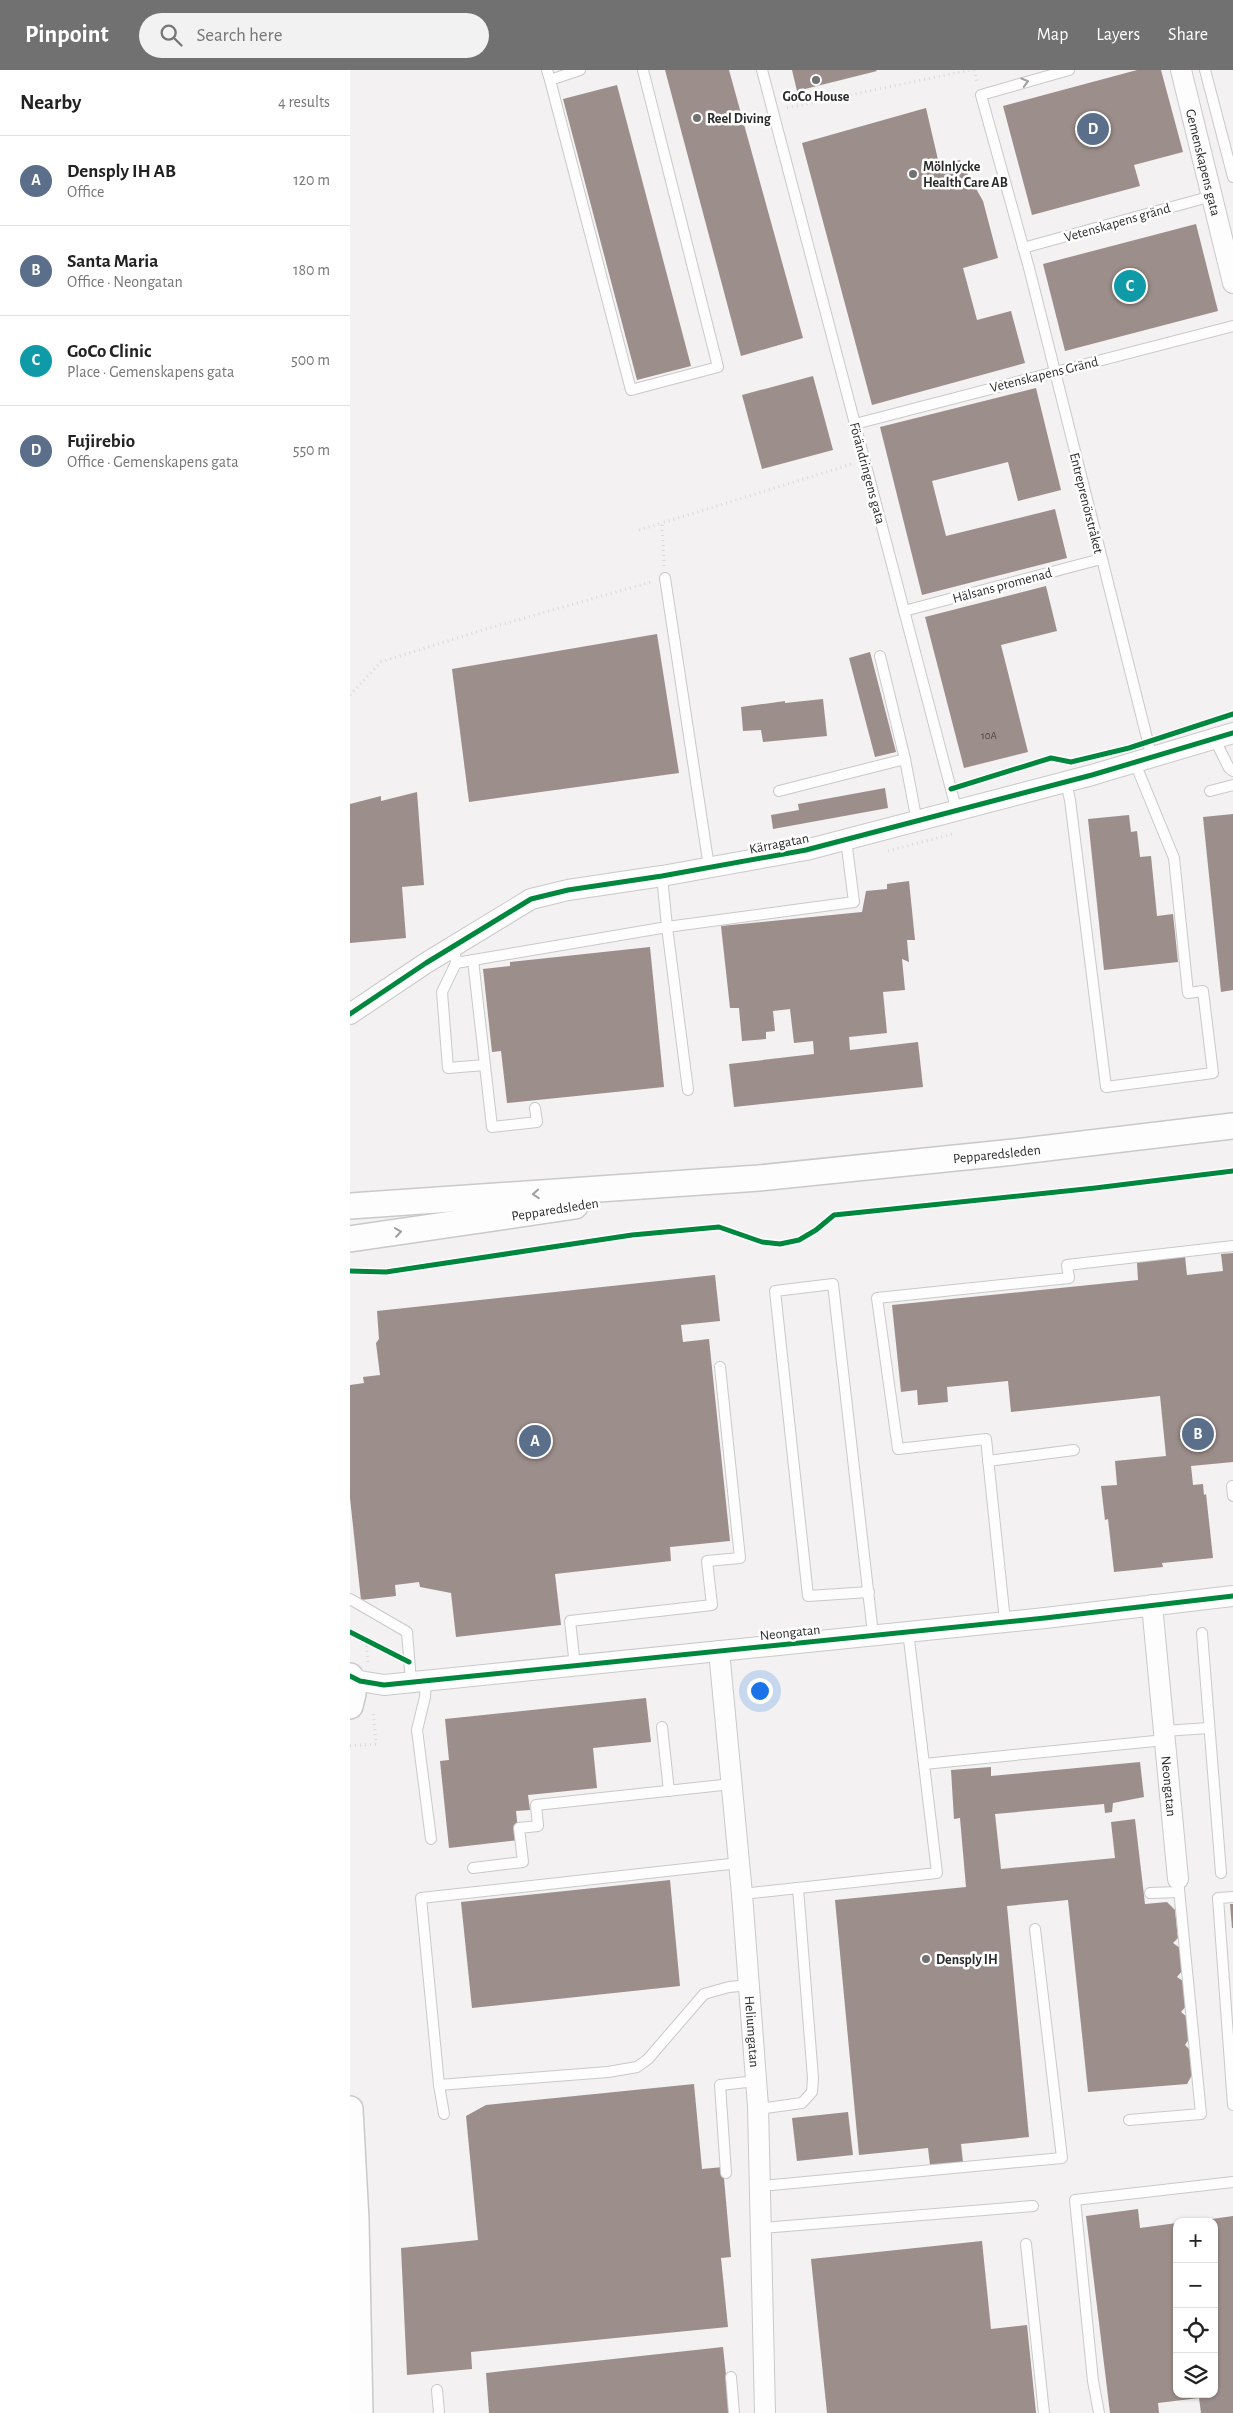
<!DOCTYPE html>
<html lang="en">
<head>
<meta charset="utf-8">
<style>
  :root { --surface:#fff; --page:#f2f2f2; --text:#222; --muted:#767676; --line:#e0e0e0; --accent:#727171 }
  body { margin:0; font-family:"Alegreya Sans",sans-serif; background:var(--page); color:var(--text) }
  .controls { position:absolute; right:15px; bottom:15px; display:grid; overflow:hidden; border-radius:10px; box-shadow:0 1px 4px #0004 }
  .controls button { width:45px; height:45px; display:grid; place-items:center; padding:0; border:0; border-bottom:1px solid var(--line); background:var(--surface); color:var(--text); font:25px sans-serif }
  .you { position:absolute; left:409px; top:1620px; width:18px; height:18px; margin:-12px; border:4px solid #fff; border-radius:50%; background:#1a73e8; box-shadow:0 0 0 8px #1a73e833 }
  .badge { display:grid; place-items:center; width:32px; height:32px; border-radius:50%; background:var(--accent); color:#fff; font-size:16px; font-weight:700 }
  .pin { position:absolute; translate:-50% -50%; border:2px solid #fff; box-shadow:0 1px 5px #0006 }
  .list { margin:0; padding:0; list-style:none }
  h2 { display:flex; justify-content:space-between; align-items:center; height:65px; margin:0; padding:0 20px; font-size:21px }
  h2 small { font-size:16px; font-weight:400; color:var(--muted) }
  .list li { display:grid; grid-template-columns:32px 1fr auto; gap:15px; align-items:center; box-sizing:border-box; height:90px; padding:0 20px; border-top:1px solid var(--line) }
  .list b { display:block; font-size:19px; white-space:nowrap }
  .list p { margin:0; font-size:16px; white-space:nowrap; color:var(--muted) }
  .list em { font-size:16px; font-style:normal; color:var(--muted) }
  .icon { flex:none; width:28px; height:28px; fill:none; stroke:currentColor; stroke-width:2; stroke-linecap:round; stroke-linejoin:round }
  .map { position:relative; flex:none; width:883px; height:2343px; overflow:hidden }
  header { display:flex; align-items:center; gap:30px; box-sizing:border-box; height:70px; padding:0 25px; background:var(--accent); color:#fff }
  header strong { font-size:24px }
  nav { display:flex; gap:28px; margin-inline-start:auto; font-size:18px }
  .search { width:350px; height:45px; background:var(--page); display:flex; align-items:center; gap:12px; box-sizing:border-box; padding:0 18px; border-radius:28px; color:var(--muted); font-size:19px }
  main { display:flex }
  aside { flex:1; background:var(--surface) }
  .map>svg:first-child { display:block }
</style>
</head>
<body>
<header>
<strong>Pinpoint</strong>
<div class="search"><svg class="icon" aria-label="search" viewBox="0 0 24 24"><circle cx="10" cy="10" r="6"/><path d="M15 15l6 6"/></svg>Search here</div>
<nav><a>Map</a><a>Layers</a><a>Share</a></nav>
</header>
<main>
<aside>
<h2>Nearby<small>4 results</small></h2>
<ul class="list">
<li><span class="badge" style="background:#5c6f8a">A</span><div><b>Densply IH AB</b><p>Office</p></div><em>120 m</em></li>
<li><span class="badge" style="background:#5c6f8a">B</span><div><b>Santa Maria</b><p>Office · Neongatan</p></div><em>180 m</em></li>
<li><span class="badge" style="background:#0f9aa8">C</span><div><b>GoCo Clinic</b><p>Place · Gemenskapens gata</p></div><em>500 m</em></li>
<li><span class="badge" style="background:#5c6f8a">D</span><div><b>Fujirebio</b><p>Office · Gemenskapens gata</p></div><em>550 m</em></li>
</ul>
</aside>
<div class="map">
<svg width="883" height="2343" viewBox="0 0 883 2343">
  <rect width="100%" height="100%" fill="#f3f1f1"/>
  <!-- building -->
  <g fill="#9c8e8b">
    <polygon points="315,0 379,0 453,268 391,286"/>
    <polygon points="442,0 526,0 527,1 447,21"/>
    <polygon points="787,0 811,0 833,82 784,95 790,116 682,145 653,36"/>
    <polygon points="267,15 341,296 287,310 213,29"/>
    <polygon points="576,38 589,94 610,90 633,131 648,188 613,198 627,250 661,241 675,293 522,335 452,73"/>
    <polygon points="846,154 868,241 715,281 693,194"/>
    <polygon points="463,306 483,380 412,399 392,325"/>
    <polygon points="686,318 711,420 668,431 658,392 582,411 596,466 705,439 717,488 572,525 530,357"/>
    <polygon points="696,516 707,561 651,575 678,682 614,698 575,547"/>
    <polygon points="307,564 329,703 119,732 102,599"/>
    <polygon points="520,582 546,682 525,687 499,588"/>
    <polygon points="473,629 477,666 413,672 411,660 393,661 391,637 435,631 435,633"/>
    <polygon points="535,718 538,738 423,759 421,745 449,740 448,734"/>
    <polygon points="67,722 74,815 52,817 56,868 0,873 0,734 31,726 31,731"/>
    <polygon points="883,744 883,920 871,922 853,747"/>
    <polygon points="779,745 781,762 787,761 790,787 801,786 807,846 823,844 828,892 754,900 738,749"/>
    <polygon points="559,811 565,870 557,870 559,892 552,889 555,920 533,922 537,963 499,967 500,980 568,972 573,1017 384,1037 379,994 464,984 463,971 444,973 440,939 423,941 425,961 416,962 416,969 392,971 389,938 380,938 371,856 512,842 516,821 537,819 537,814"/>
    <polygon points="300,877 314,1017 157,1033 151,981 142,982 133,899 160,896 160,892"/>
    <polygon points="883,1183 883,1392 841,1396 843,1415 853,1414 854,1425 856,1424 863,1488 812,1493 813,1497 764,1502 758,1449 755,1450 751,1416 767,1415 765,1391 816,1386 810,1326 661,1342 658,1311 597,1317 598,1332 568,1335 567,1320 551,1322 542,1235 788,1210 787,1192 835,1186 837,1205 873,1201 871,1184"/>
    <polygon points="365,1205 370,1251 331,1255 333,1272 359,1269 380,1471 320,1477 321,1491 205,1504 211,1555 106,1567 101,1523 70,1517 69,1512 45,1515 46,1526 11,1530 0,1428 0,1315 14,1313 13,1307 30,1305 26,1273 29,1269 27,1241"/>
    <polygon points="296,1628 301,1672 243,1678 247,1718 178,1725 180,1740 166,1741 169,1770 99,1778 90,1691 99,1690 95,1649"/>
    <polygon points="790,1692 794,1727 763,1733 762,1742 755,1743 754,1734 645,1744 651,1799 765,1788 761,1752 785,1749 795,1834 817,1832 825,1840 828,1868 823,1873 830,1878 832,1901 827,1907 833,1911 836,1936 831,1942 837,1947 839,1969 835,1975 839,1979 842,2005 837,2014 738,2022 718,1830 657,1836 679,2067 611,2074 613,2092 580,2095 578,2078 509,2085 485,1830 616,1817 610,1748 604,1749 601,1700 641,1697 641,1706"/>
    <polygon points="320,1810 330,1916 122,1938 111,1832"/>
    <polygon points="880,1834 883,1834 883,1858 882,1858"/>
    <polygon points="344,2014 352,2099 373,2097 381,2187 371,2188 378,2257 121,2282 122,2299 57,2305 51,2178 128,2170 116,2046 136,2035"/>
    <polygon points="498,2042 503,2085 447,2091 442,2048"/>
    <polygon points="788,2139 790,2158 827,2153 827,2324 864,2324 864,2152 848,2151 883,2146 883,2343 851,2343 849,2328 808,2333 809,2343 760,2343 736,2146"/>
    <polygon points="632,2171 641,2259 677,2255 686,2343 477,2343 461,2189"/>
    <polygon points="373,2277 380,2343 139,2343 136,2303"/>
  </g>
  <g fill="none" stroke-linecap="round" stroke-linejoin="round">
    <!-- service casing -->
    <g stroke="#cac9c9" stroke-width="12">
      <g id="service">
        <polyline points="197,0 200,10 230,0"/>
        <polyline points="412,0 607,742"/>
        <polyline points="719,0 631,25 679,198 802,688"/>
        <polyline points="855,0 883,107"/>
        <polyline points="200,10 281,320 368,297 293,0"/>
        <polyline points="673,178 862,126"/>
        <polyline points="505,354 883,256"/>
        <polyline points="315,508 359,797"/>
        <polyline points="554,541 751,489"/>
        <polyline points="530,586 555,689"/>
        <polyline points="864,668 879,698 883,701"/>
        <polyline points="716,713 720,730 756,1017 863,1003 853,921 838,923 824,788 785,693"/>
        <polyline points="429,721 555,689 567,752"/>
        <polyline points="860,721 883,715"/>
        <polyline points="104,876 106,893 317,857 312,806"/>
        <polyline points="123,890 142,1057 187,1052 185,1038"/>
        <polyline points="106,893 92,922 98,998 135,995"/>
        <polyline points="338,1020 317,857 504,832 496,770"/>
        <polyline points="638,1391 724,1380"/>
        <polyline points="882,1416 883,1426"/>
        <polyline points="519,1522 458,1526 425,1221 483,1214 523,1564"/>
        <polyline points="0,1529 57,1562 61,1612"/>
        <polyline points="655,1551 636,1369 548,1379 527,1228 719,1208 717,1195 883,1176"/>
        <polyline points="852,1563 871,1803"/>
        <polyline points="225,1596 220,1551 362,1535 357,1491 390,1488 370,1297"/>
        <polyline points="76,1610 75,1627 67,1660 81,1769"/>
        <polyline points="312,1657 319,1721"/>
        <polyline points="814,1661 859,1658"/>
        <polyline points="574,1694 815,1670"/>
        <polyline points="389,1793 71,1828 89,2015 258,2002 287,1997 298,1989 354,1924 379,1917 400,1915"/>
        <polyline points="123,1798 173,1792 169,1758 188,1756 186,1735 382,1714"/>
        <polyline points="800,1823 829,1822"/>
        <polyline points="392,1824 587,1803 558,1561"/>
        <polyline points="883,1827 868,1828 883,2035"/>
        <polyline points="89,2015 94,2044"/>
        <polyline points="408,2039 452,2033 462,2022 463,2008 448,1818"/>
        <polyline points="779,2050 851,2044 828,1809"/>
        <polyline points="376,2103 370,2015 406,2011"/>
        <polyline points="411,2116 712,2088 685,1859"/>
        <polyline points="412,2158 683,2136"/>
        <polyline points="676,2174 694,2343"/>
        <polyline points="381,2307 384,2343"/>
        <polyline points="87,2320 89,2343"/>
        <polyline points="749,2343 743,2311 725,2130 883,2112"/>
      </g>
    </g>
    <!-- minor casing -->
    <g stroke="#cac9c9" stroke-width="22">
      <g id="minor">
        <path id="s1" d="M831,0L883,213"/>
        <polyline points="0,944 76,893 181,829 218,820 312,806 456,780 742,705 883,663"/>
        <path id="s2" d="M802,1535L828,1809"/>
        <path id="s3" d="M369,1581L392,1824L408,2036L415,2343"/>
        <polyline points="0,1606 10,1611 34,1615 695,1548 883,1526"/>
      </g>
    </g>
    <!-- tertiary casing -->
    <g stroke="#cac9c9" stroke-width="28">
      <g id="tertiary">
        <path id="s4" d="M0,1136L409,1108L664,1082L883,1056"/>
        <polyline points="0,1169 225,1136"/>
        <polyline points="0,1606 3,1624 0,1636"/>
        <polyline points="0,2039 6,2150 10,2343"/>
      </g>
    </g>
    <!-- path -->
    <g stroke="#dad9d9" stroke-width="3" stroke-dasharray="1 4" stroke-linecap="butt">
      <polyline points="624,0 627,11"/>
      <polyline points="437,38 620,0"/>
      <polyline points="289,460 312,453"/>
      <polyline points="314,496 312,453 502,394"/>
      <polyline points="0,625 31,592 136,559 301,512"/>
      <polyline points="538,781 602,764"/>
      <polyline points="16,1571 18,1592"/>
      <polyline points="0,1676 26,1674 23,1641"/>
    </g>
    <!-- service -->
    <use href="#service" stroke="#fdfdfd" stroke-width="10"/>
    <!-- minor -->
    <use href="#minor" stroke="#fdfdfd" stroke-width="20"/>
    <!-- tertiary -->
    <use href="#tertiary" stroke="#fdfdfd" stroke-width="25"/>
    <!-- cycleway casing -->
    <g stroke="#fff" stroke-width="8">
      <g id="cycleway">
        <polyline points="601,719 701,688 721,692 779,678 883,644"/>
        <polyline points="0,944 76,893 181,829 218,820 312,806 456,780 742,705 883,663"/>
        <polyline points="0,1201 36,1202 282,1165 369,1157 412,1172 430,1174 449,1170 466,1160 484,1145 745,1118 883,1101"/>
        <polyline points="0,1562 59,1592"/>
        <polyline points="0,1606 10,1611 34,1615 695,1548 883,1526"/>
      </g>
    </g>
    <!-- cycleway -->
    <use href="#cycleway" stroke="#00873e" stroke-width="5"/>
  </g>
  <!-- one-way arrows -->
  <defs><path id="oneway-chevron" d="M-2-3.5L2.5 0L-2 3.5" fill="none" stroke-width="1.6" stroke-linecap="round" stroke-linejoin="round" transform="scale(1.25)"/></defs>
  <g stroke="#9f9f9f">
    <use href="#oneway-chevron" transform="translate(675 12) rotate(-16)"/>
    <use href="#oneway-chevron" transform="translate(186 1124) rotate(176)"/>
    <use href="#oneway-chevron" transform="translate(48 1162) rotate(-8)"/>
  </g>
  <!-- markers -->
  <g fill="#727171" stroke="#fff" stroke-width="2">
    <circle cx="466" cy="10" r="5"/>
    <circle cx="347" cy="48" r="5"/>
    <circle cx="563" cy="104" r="5"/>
    <circle cx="576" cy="1889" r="5"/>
  </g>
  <g text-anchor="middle" stroke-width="5" stroke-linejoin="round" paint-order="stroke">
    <!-- number labels -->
    <g font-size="11" fill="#494444">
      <text x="639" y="669">10A</text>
    </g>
    <!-- poi labels -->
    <g font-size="14" font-weight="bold" fill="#2d2c2c" stroke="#fff" text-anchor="start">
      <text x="466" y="31" text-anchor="middle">GoCo House</text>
      <text x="357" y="53">Reel Diving</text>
      <text x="573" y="101">Mölnlycke<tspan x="573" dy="16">Health Care AB</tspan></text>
      <text x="586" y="1894">Densply IH</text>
    </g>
    <!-- street labels -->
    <g font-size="14" fill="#2d2c2c" stroke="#fff">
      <text dy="5" stroke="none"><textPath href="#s1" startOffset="95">Gemenskapens gata</textPath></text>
      <text transform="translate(767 152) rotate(-16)" y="5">Vetenskapens gränd</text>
      <text transform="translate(694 304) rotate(-14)" y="5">Vetenskapens Gränd</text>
      <text transform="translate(518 403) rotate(75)" y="5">Förändringens gata</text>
      <text transform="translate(737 433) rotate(76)" y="5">Entreprenörstråket</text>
      <text transform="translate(652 515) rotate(-15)" y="5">Hälsans promenad</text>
      <text transform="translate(429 773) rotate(-11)" y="5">Kärragatan</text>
      <text dy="5" stroke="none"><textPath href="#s4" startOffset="649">Pepparedsleden</textPath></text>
      <text transform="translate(205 1139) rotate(-9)" y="5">Pepparedsleden</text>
      <text transform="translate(440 1562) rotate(-6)" y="5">Neongatan</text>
      <text dy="5" stroke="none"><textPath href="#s2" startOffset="182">Neongatan</textPath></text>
      <text dy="5" stroke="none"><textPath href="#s3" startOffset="382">Heliumgatan</textPath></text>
    </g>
  </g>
</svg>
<div class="controls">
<button>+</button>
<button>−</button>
<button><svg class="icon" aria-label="locate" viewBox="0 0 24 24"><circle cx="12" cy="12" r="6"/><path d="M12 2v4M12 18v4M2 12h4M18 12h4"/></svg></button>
<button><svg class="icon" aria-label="layers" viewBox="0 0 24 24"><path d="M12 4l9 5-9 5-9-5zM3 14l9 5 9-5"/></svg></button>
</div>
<div class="you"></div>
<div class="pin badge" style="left:185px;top:1371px;background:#5c6f8a">A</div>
<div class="pin badge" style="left:848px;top:1364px;background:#5c6f8a">B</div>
<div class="pin badge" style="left:780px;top:216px;background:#0f9aa8">C</div>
<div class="pin badge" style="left:743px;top:59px;background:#5c6f8a">D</div>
</div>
</main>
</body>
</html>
